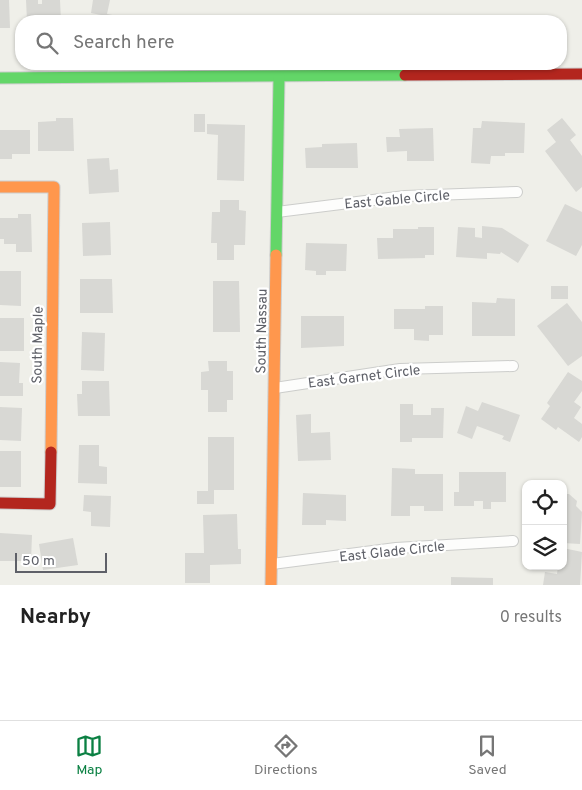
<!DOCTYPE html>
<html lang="en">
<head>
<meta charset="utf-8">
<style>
  :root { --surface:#fff; --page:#f2f2f2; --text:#222; --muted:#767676; --line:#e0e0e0; --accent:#0b8043 }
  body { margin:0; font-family:Overpass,sans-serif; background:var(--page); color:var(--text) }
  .controls { position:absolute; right:15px; bottom:15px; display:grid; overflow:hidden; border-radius:10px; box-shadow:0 1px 4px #0004 }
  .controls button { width:45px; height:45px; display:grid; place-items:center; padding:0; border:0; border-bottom:1px solid var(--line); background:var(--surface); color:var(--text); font:25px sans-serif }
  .scale { position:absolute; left:15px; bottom:12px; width:92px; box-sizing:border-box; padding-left:5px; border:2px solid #5e6068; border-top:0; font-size:14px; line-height:18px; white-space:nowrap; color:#5e6068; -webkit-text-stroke:4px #fff; paint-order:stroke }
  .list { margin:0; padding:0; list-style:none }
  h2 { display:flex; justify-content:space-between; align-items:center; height:65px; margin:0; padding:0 20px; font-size:21px }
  h2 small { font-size:16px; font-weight:400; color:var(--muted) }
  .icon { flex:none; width:28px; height:28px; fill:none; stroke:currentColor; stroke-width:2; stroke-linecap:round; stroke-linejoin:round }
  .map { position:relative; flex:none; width:582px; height:585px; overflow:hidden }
  .search { position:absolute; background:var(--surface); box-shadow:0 1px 4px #0004; left:15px; right:15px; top:15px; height:55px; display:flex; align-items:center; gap:12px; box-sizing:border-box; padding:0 18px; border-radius:20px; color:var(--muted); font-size:19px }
  .sheet { height:135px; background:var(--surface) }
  nav { display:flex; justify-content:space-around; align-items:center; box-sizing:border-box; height:70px; border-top:1px solid var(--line); background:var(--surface); font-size:14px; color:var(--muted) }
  nav a { display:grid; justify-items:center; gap:2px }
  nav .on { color:var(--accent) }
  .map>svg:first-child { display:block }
</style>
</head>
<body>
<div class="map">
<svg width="582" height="585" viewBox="0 0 582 585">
  <rect width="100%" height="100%" fill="#efefe9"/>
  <!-- building -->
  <g fill="#d8d8d4">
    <polygon points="0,0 9,0 10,28 0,28"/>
    <polygon points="26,0 38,0 38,4 42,4 42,0 60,0 61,21 27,21"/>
    <polygon points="93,0 110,0 107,14 118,16 117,21 100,21 101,15 91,13"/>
    <rect x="194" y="114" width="11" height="18"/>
    <polygon points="56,118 73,118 74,151 38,151 38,122 56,121"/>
    <polygon points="562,118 576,135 570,140 582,156 582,187 576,192 545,151 556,142 547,130"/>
    <polygon points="482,121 525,123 524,153 505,153 505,156 491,156 490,164 471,163 473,128 481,128"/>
    <polygon points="207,124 245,125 244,181 217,180 218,135 207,134"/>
    <polygon points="433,128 434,161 407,161 407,151 387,152 386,137 400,137 399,129"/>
    <polygon points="0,130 30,130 30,154 12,154 12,159 0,159"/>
    <polygon points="357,143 358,168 306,168 305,148 322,147 322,144"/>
    <polygon points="109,158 110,170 118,169 119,192 89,194 87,159"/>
    <polygon points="220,200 239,200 239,210 246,211 245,245 234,245 234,260 217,260 217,243 211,243 212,212 220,212"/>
    <polygon points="565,204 582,212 582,245 576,256 546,241"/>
    <polygon points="18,214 31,214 32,252 16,252 16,244 4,244 4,239 0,239 0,218 18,218"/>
    <polygon points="110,222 111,255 83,256 82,223"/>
    <polygon points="482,226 502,228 529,245 518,263 501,252 500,254 487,253 487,259 456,257 458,227 475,228 475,237 482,238"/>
    <polygon points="418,227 434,227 434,255 425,255 425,258 378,259 377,238 393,238 393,229 418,229"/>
    <polygon points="306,243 347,244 346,271 326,271 326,275 316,275 316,271 305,270"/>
    <polygon points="0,271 21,271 21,306 0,305"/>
    <polygon points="80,279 112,279 113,313 80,313"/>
    <polygon points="213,281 239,281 240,332 213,332"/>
    <rect x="551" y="286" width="17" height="13"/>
    <polygon points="497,298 515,299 515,336 472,336 472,302 496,303"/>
    <polygon points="567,303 582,322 582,356 568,366 537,326"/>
    <polygon points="425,306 443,306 443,335 429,335 429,341 414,340 414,329 394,329 394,309 425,309"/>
    <polygon points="301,316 344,316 344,346 301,348"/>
    <rect x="0" y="318" width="24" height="33"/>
    <polygon points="82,332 105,333 104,371 81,370"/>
    <polygon points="208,361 227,361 227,371 233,371 233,400 227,400 227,412 208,412 208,390 201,390 201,372 209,371"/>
    <polygon points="0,362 20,363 19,383 23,383 23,396 0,396"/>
    <polygon points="568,372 582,381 582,391 574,402 581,407 574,418 582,424 582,437 579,442 558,427 556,430 541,419 550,406 547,403"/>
    <polygon points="82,381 109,381 110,416 78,416 77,394 82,394"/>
    <polygon points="482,402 520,415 510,442 502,439 504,436 477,426 472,439 457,433 466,406 478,411"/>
    <polygon points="400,404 413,404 413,415 431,415 431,408 444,408 443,438 412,438 412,442 400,442"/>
    <polygon points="0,407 22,408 21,441 0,440"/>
    <polygon points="311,414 311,433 330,432 331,460 298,461 296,415"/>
    <polygon points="208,437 234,437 234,490 214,490 214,504 197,504 197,491 208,491"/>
    <polygon points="79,445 99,445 99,466 107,467 107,484 78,483"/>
    <rect x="0" y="451" width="21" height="36"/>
    <polygon points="392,468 415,469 415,474 443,474 443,511 424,511 424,506 410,506 410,516 391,516"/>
    <polygon points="459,472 506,472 506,502 491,502 491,509 483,509 483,501 474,501 474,506 454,506 454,492 459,492"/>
    <polygon points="303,493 346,495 346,521 326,520 326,525 302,525"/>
    <polygon points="563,494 569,494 577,501 576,506 582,512 580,544 563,543"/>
    <polygon points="84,495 111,496 110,527 91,526 91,512 83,511"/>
    <polygon points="237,514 238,549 241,549 241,564 210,565 210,583 185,583 185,553 204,553 203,515"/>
    <polygon points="0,533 32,535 31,561 0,561"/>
    <polygon points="73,538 78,565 43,570 39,544"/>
    <polygon points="563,548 582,552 580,585 543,585 545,572 557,574 558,566 563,566"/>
    <polygon points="451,577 493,578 493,585 451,585"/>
  </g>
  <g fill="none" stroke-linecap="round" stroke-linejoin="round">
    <!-- street casing -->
    <g stroke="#cccdcb" stroke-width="12">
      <g id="street">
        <polyline points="277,212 405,196 517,192"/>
        <polyline points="275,388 400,369 513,366"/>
        <polyline points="272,564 396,548 513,541"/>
      </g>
    </g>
    <!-- fast casing -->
    <g stroke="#cdcdcd" stroke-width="13">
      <g id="fast">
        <polyline points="0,78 405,75"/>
        <polyline points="276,255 279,77"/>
      </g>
    </g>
    <!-- slow casing -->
    <g stroke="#cdcdcd" stroke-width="13">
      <g id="slow">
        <polyline points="0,187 54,187 51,452"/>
        <polyline points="271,585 276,255"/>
      </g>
    </g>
    <!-- jam casing -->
    <g stroke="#cdcdcd" stroke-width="13">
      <g id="jam">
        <polyline points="405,75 582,74"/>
        <polyline points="0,503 50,504 51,452"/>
      </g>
    </g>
    <!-- street -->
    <use href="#street" stroke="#fdfdfc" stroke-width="10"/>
    <!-- fast -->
    <use href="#fast" stroke="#63d668" stroke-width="11"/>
    <!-- slow -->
    <use href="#slow" stroke="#ff974d" stroke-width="11"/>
    <!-- jam -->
    <use href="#jam" stroke="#b3261e" stroke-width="11"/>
  </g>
  <g text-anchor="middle" stroke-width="4.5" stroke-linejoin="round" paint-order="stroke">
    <!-- street labels -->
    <g font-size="14" fill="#5e6068" stroke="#fff">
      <text transform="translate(397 199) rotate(-5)" y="5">East Gable Circle</text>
      <text transform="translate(261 331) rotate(-89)" y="5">South Nassau</text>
      <text transform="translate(37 345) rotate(-89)" y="5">South Maple</text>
      <text transform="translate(364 376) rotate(-7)" y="5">East Garnet Circle</text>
      <text transform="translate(392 551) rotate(-6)" y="5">East Glade Circle</text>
    </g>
  </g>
</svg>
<div class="controls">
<button><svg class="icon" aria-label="locate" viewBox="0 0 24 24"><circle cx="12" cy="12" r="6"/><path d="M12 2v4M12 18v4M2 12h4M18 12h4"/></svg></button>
<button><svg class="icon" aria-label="layers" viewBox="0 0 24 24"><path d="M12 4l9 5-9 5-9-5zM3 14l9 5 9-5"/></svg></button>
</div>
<div class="scale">50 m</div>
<div class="search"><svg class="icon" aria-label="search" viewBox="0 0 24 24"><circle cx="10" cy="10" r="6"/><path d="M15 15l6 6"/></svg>Search here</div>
</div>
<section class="sheet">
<h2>Nearby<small>0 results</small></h2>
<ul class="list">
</ul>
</section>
<nav>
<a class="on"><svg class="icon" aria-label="map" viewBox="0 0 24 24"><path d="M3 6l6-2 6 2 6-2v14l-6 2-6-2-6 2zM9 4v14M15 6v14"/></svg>Map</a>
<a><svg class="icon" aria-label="directions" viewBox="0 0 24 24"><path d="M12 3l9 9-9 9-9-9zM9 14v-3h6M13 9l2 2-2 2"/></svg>Directions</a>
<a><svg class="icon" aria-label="saved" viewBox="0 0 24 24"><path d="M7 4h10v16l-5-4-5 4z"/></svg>Saved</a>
</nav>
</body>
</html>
